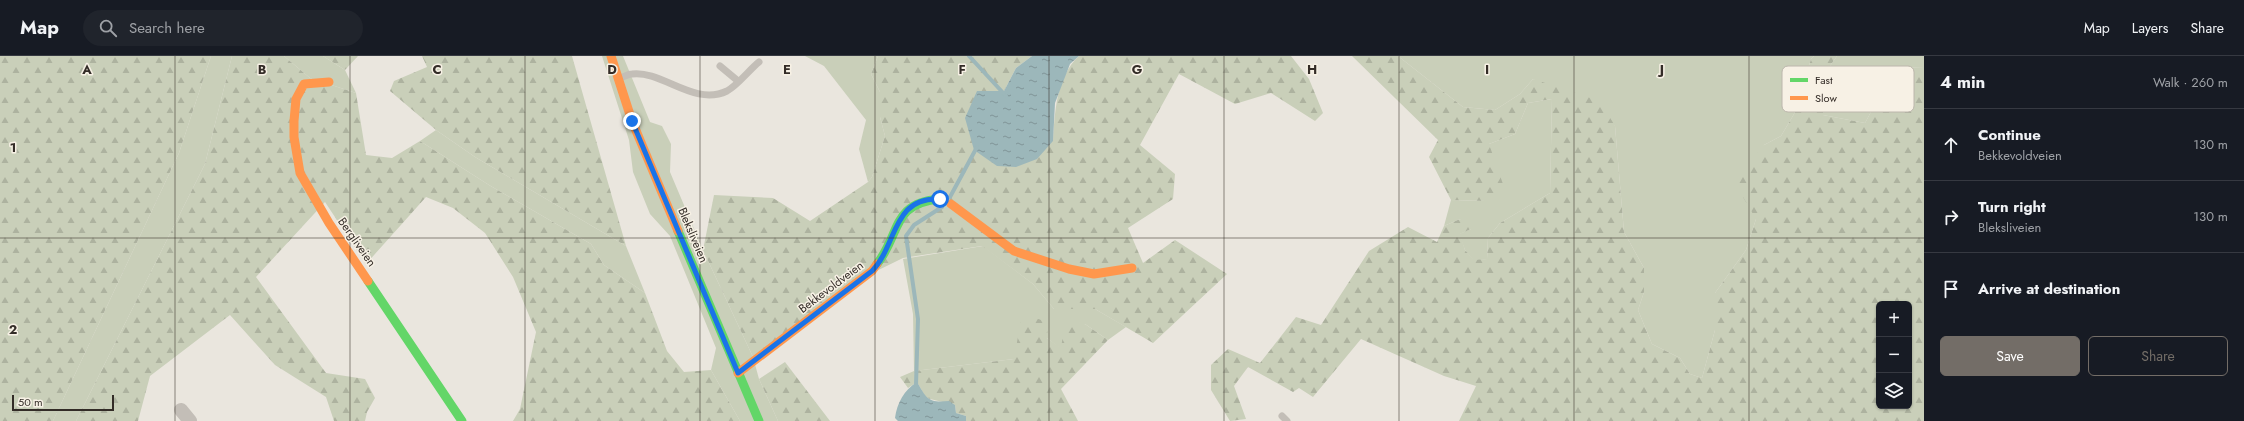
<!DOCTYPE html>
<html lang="en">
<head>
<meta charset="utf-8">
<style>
  :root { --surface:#171b24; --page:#20242c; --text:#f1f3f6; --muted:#9ea1a6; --line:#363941; --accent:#736d67 }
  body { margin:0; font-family:Jost,sans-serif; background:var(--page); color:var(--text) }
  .controls { position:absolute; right:12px; bottom:12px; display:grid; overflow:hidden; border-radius:6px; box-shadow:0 1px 3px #0004 }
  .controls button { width:36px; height:36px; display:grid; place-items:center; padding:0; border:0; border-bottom:1px solid var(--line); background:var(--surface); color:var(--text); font:20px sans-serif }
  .scale { position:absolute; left:12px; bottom:10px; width:102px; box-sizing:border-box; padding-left:4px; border:2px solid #332c27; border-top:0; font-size:11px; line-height:14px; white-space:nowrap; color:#332c27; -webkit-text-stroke:3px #f7f1e5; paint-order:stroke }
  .stop { position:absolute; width:12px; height:12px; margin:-9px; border:3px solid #1a73e8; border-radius:50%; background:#fff }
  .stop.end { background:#1a73e8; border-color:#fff; box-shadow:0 1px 4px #0008 }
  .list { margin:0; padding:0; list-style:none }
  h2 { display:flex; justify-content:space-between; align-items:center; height:52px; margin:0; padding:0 16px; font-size:17px }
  h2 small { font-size:13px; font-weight:400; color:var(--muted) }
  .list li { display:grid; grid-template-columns:26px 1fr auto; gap:12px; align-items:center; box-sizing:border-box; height:72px; padding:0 16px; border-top:1px solid var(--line) }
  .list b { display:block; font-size:15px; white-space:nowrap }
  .list p { margin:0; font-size:13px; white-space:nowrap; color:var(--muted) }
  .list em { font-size:13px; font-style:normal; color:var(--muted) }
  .actions { display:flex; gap:8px; padding:12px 16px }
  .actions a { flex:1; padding:9px 0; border:1px solid var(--accent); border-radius:6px; text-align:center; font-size:14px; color:var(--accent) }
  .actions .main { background:var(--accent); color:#fff }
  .icon { flex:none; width:22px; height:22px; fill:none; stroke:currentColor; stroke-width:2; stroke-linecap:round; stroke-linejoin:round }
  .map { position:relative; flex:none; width:1924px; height:365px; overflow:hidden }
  header { display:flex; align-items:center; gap:24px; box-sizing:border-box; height:56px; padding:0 20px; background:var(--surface); border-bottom:1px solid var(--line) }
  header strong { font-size:19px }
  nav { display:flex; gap:22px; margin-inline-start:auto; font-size:14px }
  .search { width:280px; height:36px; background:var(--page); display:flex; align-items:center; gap:10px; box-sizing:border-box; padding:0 14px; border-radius:22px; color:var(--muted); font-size:15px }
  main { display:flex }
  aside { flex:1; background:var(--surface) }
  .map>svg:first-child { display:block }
</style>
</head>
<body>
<header>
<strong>Map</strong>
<div class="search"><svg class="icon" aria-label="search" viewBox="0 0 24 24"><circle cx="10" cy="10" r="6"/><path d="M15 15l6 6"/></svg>Search here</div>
<nav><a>Map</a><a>Layers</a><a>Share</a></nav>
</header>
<main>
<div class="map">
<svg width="1924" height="365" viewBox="0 0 1924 365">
  <defs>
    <pattern id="forest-firs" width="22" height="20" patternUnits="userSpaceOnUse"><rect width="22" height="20" fill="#c9cfb9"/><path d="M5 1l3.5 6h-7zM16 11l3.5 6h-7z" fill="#adb29f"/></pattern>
    <pattern id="water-ripples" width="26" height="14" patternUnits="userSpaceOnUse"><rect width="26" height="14" fill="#9cb7ba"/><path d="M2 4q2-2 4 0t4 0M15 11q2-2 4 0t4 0" fill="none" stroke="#809597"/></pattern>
  </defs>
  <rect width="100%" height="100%" fill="#eae6de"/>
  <!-- green -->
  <g fill="#c9cfb9">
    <polygon points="211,0 232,0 205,108 76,365 53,365 179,97"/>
    <polygon points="284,0 323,0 345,14 356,37 310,22"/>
    <polygon points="602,0 623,0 650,66 662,70 671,88 670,116 703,194 753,301 759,323 778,365 740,365 711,314 716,292 670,180 650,158 633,116 629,84"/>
    <polygon points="805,0 878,0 871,18 880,36 880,61 885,80 872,121 868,126 859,93 866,64 824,10"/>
    <polygon points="1398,0 1814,0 1811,3 1794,58 1781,80 1764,89 1756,163 1746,194 1715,237 1715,274 1702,322 1690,318 1680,302 1652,288 1638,254 1644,236 1644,212 1624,176 1615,70 1533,23 1520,38 1495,54 1463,51"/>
    <polygon points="1837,0 1924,0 1924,12 1895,11 1865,67 1823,59 1823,20"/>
    <polygon points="1552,43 1550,137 1500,167 1488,182 1487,203 1474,205 1465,194 1459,178 1471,173 1460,163 1444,170 1451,144 1485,145 1489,88 1515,78 1528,47"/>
    <polygon points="436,74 475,101 626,190 645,237 604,209 591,188 489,129 420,85"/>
    <polygon points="983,190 1033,228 1054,253 1095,253 1126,271 1108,284 1085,268 1061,293 1047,282 1014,303 914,315 913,258 903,203"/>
  </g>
  <!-- forest -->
  <g fill="url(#forest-firs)" fill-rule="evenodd">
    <polygon points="0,0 211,0 179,97 53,365 0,365"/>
    <polygon points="232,0 284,0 310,22 356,37 366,99 392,102 420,85 489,129 591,188 604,209 645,237 667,295 684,316 711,314 740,365 513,365 520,353 536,276 513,221 485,177 453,152 426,141 366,208 325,146 256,221 326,317 365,323 375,342 367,356 365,365 334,365 326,341 275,309 230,259 150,320 138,365 76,365 205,108"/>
    <polygon points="323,0 358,0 345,14"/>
    <polygon points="422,0 572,0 626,190 475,101 436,74 390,35 394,25 427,11"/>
    <path d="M878,0H1032L1016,12L1004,35H977L1053,85C1055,56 1056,21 1079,0H1291L1309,23L1323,57L1315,65L1271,37L1235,48L1179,18L1140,89L1175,118L1173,143L1128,172L1143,207L1175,184L1227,218L1153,287L1095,253H1054L1033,228L982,190L903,202L852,227L753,301L703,194L714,139L773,142L810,165L868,126L872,121L885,80L880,61V36L871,18Z"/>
    <path d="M1352,0H1398L1463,51L1495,54L1520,38L1533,23L1600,45L1615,70L1624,176L1644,212V236L1638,254L1652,288L1680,302L1690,318L1702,322L1715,274V237L1746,194L1756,163L1734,126L1764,89L1781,80L1794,58L1811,3L1814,0H1837L1823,20V59L1865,67L1895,11L1924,12V365H1459L1476,330L1444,320L1361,283L1313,341L1299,332L1293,336L1248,311L1234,330L1246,363L1230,365L1211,334V309L1228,293L1260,307L1296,261L1321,269L1369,195L1408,171L1437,186L1444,170L1460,163L1472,167L1471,173L1460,178L1465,194L1474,204L1487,203L1488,182L1500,167L1550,137L1552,43L1528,47L1515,78L1489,88L1504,131L1485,145L1451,144L1429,101L1438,84ZM1879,248H1909V350H1879Z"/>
    <polygon points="1022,258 1048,266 1047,282 1061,292 1064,273 1085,268 1108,284 1061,333 1078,365 966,365 966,360 956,357 955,349 926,342 917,326 908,332 900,321 914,315 1014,303"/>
    <polygon points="785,306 830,365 778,365 759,323"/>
  </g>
  <!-- water -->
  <g fill="url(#water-ripples)">
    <polygon points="1032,0 1079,0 1070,8 1055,47 1053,85 1037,103 1016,111 997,110 974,94 965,62 977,35 1004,35 1016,12"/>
    <path d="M917,326C927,343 928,347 949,345L955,349L956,357L966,360V365H898L895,362C897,347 904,334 917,326Z"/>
  </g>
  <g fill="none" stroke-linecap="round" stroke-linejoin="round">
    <!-- stream -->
    <g stroke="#9cb7ba" stroke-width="4">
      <polyline points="969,0 1006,40"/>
      <polyline points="950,141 977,91"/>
      <polyline points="916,329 918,263 906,180 914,169 942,151"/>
    </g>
    <!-- lane -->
    <g stroke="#c3beb7" stroke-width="7">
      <polyline points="720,10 738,25"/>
      <path d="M620,22C624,21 628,18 632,18C662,14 694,51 727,35C738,29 749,14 759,6"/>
      <polyline points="1282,360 1287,365"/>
    </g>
    <!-- street -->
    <polyline stroke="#c3beb7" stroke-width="14" points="181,354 190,365"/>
    <!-- fast -->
    <g stroke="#63d668" stroke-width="9">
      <polyline points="678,175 759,365"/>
      <path d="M877,208C901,178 891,147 940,143"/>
      <polyline points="368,225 462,365"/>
    </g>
    <!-- slow -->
    <g stroke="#ff974d" stroke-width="9">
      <polyline points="611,0 632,65 678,175"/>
      <polyline points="329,26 304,28 296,43 294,65 294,81 300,117 329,167 368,225"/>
      <polyline points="951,148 1014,195 1069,213 1094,218 1132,212"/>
      <polyline points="738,317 872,215 877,208"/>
    </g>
  </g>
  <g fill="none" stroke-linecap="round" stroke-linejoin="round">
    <!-- route -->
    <path stroke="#1a73e8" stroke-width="5" d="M632,65L738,317L872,215C897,190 892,140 940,143"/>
  </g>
  <!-- grid -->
  <path fill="none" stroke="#332c27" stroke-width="1" stroke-opacity="0.55" d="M175,0V365M350,0V365M525,0V365M700,0V365M875,0V365M1049,0V365M1224,0V365M1399,0V365M1574,0V365M1749,0V365M0,182H1924"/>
  <g text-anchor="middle" stroke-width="3" stroke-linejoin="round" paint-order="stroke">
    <!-- street labels -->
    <g font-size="12" fill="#332c27" stroke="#f7f1e5">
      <text transform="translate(693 179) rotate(67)" y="4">Bleksliveien</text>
      <text transform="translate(357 186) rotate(55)" y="4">Bergliveien</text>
      <text transform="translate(831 231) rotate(-37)" y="4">Bekkevoldveien</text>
    </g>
  </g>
  <!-- legend -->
  <rect x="1782" y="10" width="132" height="46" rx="6" fill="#f7f1e5" stroke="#bcb6ac" stroke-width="1"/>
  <rect x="1790" y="22" width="18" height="4" fill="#63d668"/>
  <rect x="1790" y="40" width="18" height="4" fill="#ff974d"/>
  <g font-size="11" fill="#332c27">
    <text x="1815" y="28">Fast</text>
    <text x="1815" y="46">Slow</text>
  </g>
  <g font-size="13" text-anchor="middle" font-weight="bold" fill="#332c27" stroke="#f7f1e5" stroke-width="3" stroke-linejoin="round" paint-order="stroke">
    <text x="87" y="18">A</text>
    <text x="262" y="18">B</text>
    <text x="437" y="18">C</text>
    <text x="612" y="18">D</text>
    <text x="787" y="18">E</text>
    <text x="962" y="18">F</text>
    <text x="1137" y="18">G</text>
    <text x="1312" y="18">H</text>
    <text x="1487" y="18">I</text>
    <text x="1662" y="18">J</text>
    <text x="13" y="96">1</text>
    <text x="13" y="278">2</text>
  </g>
</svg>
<div class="controls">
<button>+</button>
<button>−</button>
<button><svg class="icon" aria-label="layers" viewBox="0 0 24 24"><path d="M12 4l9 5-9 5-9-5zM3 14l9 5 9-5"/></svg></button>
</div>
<div class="scale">50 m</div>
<div class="stop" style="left:940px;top:143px"></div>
<div class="stop end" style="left:632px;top:65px"></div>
</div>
<aside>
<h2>4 min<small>Walk · 260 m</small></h2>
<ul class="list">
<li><svg class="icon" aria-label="ahead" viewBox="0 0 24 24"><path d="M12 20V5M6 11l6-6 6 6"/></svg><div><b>Continue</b><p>Bekkevoldveien</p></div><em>130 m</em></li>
<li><svg class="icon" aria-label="right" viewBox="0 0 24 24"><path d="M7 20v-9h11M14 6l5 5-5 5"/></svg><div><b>Turn right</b><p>Bleksliveien</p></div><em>130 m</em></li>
<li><svg class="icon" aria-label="arrive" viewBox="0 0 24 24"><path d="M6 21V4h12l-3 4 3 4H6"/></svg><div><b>Arrive at destination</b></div></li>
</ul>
<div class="actions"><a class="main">Save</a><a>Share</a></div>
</aside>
</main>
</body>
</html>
